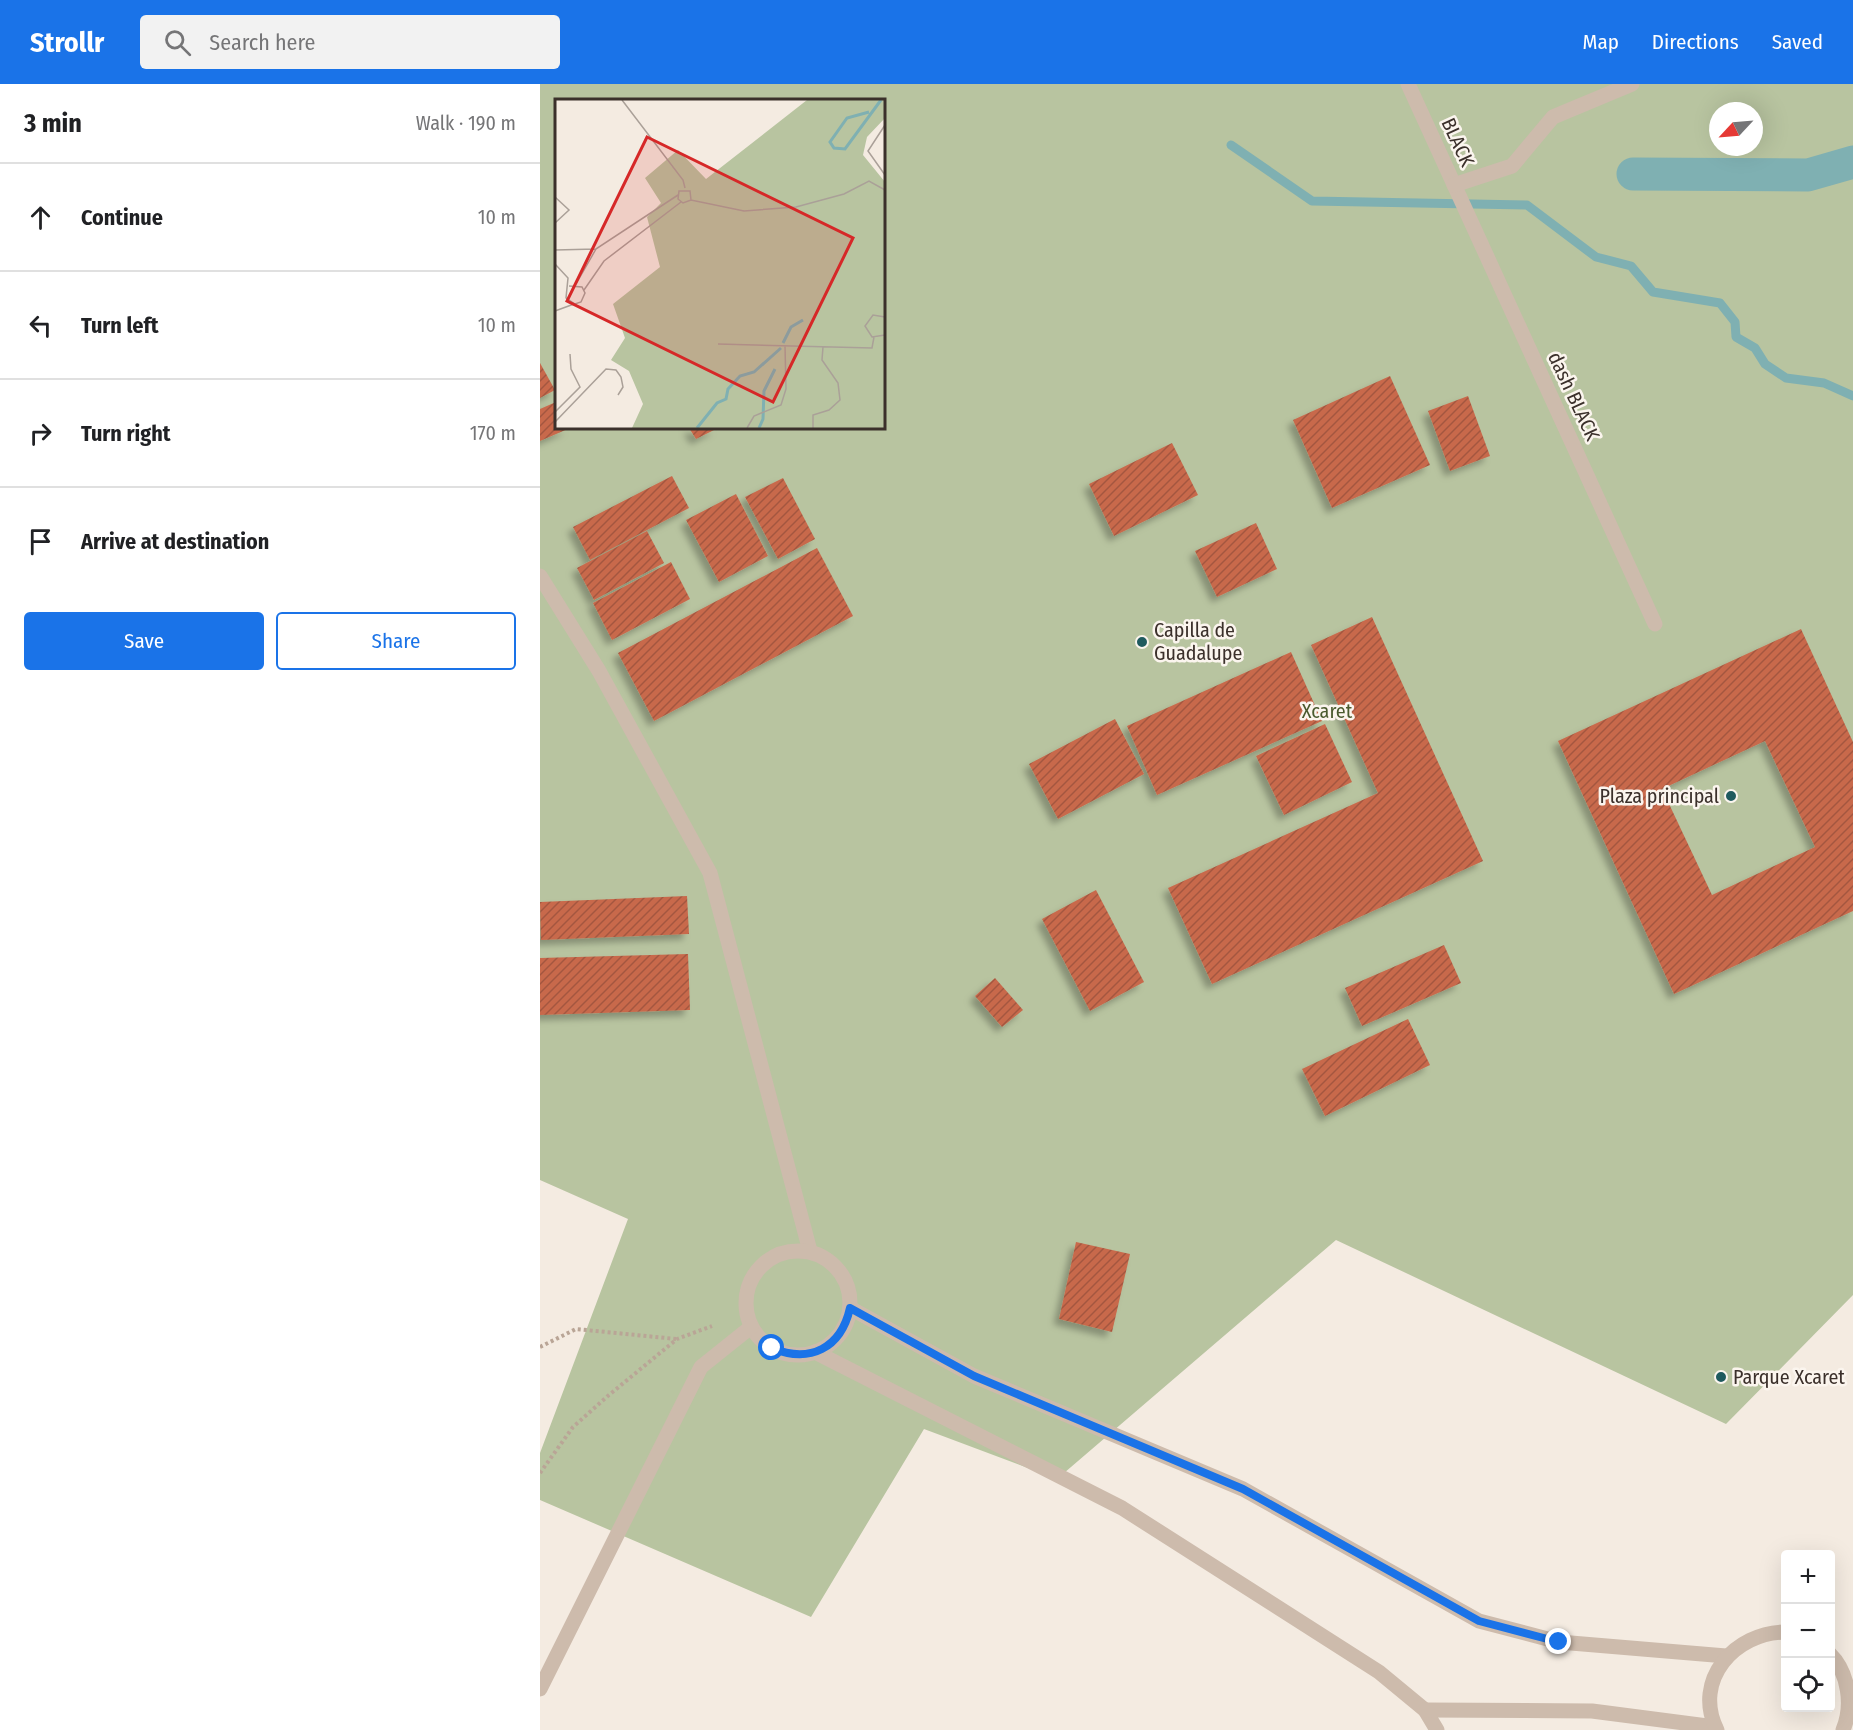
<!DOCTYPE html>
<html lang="en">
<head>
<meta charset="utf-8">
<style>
  :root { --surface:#fff; --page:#f2f2f2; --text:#202124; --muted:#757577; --line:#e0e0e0; --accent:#1a73e8 }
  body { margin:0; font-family:"Fira Sans Condensed",sans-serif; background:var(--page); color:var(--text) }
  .controls { position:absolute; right:18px; bottom:18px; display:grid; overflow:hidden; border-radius:6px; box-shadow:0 6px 24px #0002 }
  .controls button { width:54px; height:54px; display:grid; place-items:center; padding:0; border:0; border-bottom:2px solid var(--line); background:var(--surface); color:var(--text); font:30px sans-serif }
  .compass { position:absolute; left:1169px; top:18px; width:54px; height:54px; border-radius:50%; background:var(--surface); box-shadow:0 6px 24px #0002; rotate:244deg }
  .stop { position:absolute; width:18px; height:18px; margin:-14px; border:4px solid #1a73e8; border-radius:50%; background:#fff }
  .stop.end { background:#1a73e8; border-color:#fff; box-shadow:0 2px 6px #0008 }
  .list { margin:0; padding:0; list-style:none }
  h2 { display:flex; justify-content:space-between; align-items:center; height:78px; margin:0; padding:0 24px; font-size:26px }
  h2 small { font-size:20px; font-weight:400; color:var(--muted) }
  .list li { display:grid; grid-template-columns:39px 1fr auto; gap:18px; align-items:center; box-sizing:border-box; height:108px; padding:0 24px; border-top:2px solid var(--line) }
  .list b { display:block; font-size:22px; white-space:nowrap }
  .list em { font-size:20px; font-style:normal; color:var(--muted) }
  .actions { display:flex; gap:12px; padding:18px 24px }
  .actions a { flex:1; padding:14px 0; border:2px solid var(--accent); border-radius:6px; text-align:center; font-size:21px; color:var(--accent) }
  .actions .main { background:var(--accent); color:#fff }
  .icon { flex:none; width:33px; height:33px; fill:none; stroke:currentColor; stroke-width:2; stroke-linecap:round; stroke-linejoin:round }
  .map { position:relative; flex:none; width:1313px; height:1646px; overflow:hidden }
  header { display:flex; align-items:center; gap:36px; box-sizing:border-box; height:84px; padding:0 30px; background:var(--accent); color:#fff }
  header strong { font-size:28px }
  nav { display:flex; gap:33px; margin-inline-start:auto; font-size:21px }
  .search { width:420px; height:54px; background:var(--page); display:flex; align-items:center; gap:15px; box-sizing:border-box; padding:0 21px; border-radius:6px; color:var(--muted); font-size:22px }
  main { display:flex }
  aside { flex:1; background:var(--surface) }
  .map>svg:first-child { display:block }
</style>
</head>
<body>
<header>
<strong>Strollr</strong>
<div class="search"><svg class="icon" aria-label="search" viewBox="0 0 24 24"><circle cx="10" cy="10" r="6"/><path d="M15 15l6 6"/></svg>Search here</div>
<nav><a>Map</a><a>Directions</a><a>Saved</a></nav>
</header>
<main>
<aside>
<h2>3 min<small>Walk · 190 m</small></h2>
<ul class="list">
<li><svg class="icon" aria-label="ahead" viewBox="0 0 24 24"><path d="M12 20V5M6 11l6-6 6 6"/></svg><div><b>Continue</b></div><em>10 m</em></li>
<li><svg class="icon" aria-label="left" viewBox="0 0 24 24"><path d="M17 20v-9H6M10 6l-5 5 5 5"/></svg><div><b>Turn left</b></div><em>10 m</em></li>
<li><svg class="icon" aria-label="right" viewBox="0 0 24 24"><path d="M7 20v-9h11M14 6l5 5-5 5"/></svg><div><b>Turn right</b></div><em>170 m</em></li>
<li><svg class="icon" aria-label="arrive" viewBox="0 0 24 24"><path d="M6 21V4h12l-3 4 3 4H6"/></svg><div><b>Arrive at destination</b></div></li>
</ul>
<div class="actions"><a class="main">Save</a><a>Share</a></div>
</aside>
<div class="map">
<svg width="1313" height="1646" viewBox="0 0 1313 1646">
  <defs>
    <pattern id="building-hatch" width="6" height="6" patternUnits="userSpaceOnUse" patternTransform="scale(1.5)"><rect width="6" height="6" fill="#c8694b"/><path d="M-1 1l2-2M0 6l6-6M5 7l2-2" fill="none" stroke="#a4573f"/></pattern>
    <filter id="shadow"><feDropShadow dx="-5.5" dy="5.5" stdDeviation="3" flood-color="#0004"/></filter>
  </defs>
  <rect width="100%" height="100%" fill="#f4ebe1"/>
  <!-- park -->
  <path fill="#b8c4a0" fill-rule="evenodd" d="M0,0H1313V1211L1186,1340L796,1156L517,1395L384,1345L271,1533L0,1416V1369L88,1135L0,1096ZM16,16H344V344H16ZM1178,27H1214V63H1178Z"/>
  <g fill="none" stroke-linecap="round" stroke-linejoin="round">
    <!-- stream -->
    <polyline stroke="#7fb0b2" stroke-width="9" points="691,61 772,117 987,121 1056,173 1091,182 1113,208 1180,219 1195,238 1196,253 1215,264 1225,280 1246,294 1284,299 1313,312"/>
    <!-- canal -->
    <polyline stroke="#7fb0b2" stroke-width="33" points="1093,90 1268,91 1313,78"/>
  </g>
  <!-- building -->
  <g fill="url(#building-hatch)" fill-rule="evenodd" filter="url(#shadow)">
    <polygon points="0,279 15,306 0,314"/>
    <polygon points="850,292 890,381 792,424 753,336"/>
    <polygon points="928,312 950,372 910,387 888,327"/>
    <polygon points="16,318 16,344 30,344 0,357 0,325"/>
    <polygon points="149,344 178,344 156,355"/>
    <polygon points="632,359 658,411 574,452 549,400"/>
    <polygon points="132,392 149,424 50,476 33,443"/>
    <polygon points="243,394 275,455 238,475 205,413"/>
    <polygon points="196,410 228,472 179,498 146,436"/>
    <polygon points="716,439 737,485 677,513 655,467"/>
    <polygon points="107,447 124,479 54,516 37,484"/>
    <polygon points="277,464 313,532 114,637 78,569"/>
    <polygon points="131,478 150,515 72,556 53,519"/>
    <polygon points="832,533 943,777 672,900 628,804 838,709 771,561"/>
    <path d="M1261,545L1313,658V827L1134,910L1018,657ZM1225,657L1275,763L1172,811L1122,705Z"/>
    <polygon points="751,568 782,637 617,711 587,642"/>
    <polygon points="575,635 604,690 518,735 489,680"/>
    <polygon points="785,640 812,698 744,731 716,672"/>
    <polygon points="556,806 604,898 550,927 502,835"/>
    <polygon points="147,812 149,850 1,856 0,818"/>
    <polygon points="904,861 921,899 822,942 805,904"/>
    <polygon points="148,870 150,926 0,931 0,874"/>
    <polygon points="455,894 483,926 462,943 435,912"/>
    <polygon points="868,935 890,981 785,1032 762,985"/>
    <polygon points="536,1158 590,1170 572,1248 519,1235"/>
  </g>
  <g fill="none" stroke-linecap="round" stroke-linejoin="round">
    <!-- path -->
    <g stroke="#b9a596" stroke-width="4" stroke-dasharray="3 3" stroke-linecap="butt">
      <polyline points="0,1263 36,1245 136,1255"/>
      <polyline points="0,1389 33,1343 69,1311 137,1255 172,1242"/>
    </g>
    <!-- minor -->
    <g stroke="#cdbbac" stroke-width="15">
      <polyline points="868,0 1115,540"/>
      <polyline points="914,101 972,82 1013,33 1092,0"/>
      <polyline points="0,492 59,587 170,789 270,1167"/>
      <circle cx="258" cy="1219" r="52"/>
      <polyline points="310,1224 434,1292 703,1405 939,1537 1019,1558 1186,1572"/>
      <polyline points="275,1268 582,1424 839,1588 885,1626 897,1646"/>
      <path d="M1290,1570C1309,1589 1313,1622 1303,1646"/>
      <polyline points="0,1605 161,1283 211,1243"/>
      <polyline points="885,1626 1052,1627 1175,1643"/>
      <path d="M1177,1646C1152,1596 1195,1548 1246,1548"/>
    </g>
  </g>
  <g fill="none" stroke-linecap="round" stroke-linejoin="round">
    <!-- route -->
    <path stroke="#1a73e8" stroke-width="8" d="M232,1264C270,1280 301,1264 310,1224L434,1292L703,1405L939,1537L1019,1558"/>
  </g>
  <!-- markers -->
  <g fill="#1f5a5e" stroke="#fbf5ee" stroke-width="2">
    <circle cx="602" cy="558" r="6"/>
    <circle cx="1191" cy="712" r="6"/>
    <circle cx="1181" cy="1293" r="6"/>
  </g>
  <g text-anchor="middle" stroke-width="5" stroke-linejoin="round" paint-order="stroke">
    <!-- street labels -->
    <g font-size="20" fill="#3b302b" stroke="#fbf5ee">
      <text transform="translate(918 58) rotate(65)" y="7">BLACK</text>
      <text transform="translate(1034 312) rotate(65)" y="7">dash BLACK</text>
    </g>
    <!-- poi labels -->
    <g font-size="20" fill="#3b302b" stroke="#fbf5ee" text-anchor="start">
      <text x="614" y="553">Capilla de<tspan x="614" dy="23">Guadalupe</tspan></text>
      <text x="1179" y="719" text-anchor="end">Plaza principal</text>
      <text x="1193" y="1300">Parque Xcaret</text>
    </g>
    <!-- park labels -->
    <g font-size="20" fill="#4a5a2e" stroke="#fbf5ee">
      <text x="787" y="634">Xcaret</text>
    </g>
  </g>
  <!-- overview -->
  <g transform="translate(15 15)">
    <rect width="330" height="330" fill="#f4ebe1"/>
    <path d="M252,1H330V19L312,38L308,56L330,83V329H77L88,305L74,272L56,261L70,239L58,205L105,168L92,118L106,104L90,79L123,51L151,80Z" fill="#b8c4a0"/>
    <path fill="none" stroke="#7fb0b2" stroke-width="3" d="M314,13L292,19L275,43L279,49L290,50L326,1M228,244L236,228L248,221M142,329L162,304L171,300L173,290L185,277L199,273L226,249M204,329L208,320L209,292L220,270"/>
    <path fill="none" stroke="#aaa098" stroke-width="1.5" d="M67,1L128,81L130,89M330,26L313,52L330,76M0,98L14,111L0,124M136,101L135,92H124L123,100L128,104L136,101L189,112L241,108L289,95L314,82L330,91M0,151L41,150L123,96M0,165L13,179L11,199L20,205L26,203L30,194L27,188L14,187M21,185L41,150M29,191L49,162L126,103M0,212L19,205M330,218L318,216L310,227L317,238L330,236M163,245L317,249L319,238M0,313L25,288L16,270L15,255M0,323L51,270L61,271L66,278L68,288L63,296M192,329L199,317L226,306L231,290L230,247M258,329V316L274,311L285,301L283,284L267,261L268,248"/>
    <path fill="#d62828" fill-opacity="0.15" stroke="#d62828" stroke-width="3" d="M92,38L298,139L218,303L12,202Z"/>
    <rect width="330" height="330" fill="none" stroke="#3b302b" stroke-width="3"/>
  </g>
</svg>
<div class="controls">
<button>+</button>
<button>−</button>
<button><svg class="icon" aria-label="locate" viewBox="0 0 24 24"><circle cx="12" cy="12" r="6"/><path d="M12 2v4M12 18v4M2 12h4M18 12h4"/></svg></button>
</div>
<svg class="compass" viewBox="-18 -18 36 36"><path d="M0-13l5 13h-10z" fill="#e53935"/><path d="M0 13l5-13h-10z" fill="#757577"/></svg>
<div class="stop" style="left:232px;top:1264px"></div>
<div class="stop end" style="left:1019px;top:1558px"></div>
</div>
</main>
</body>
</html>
